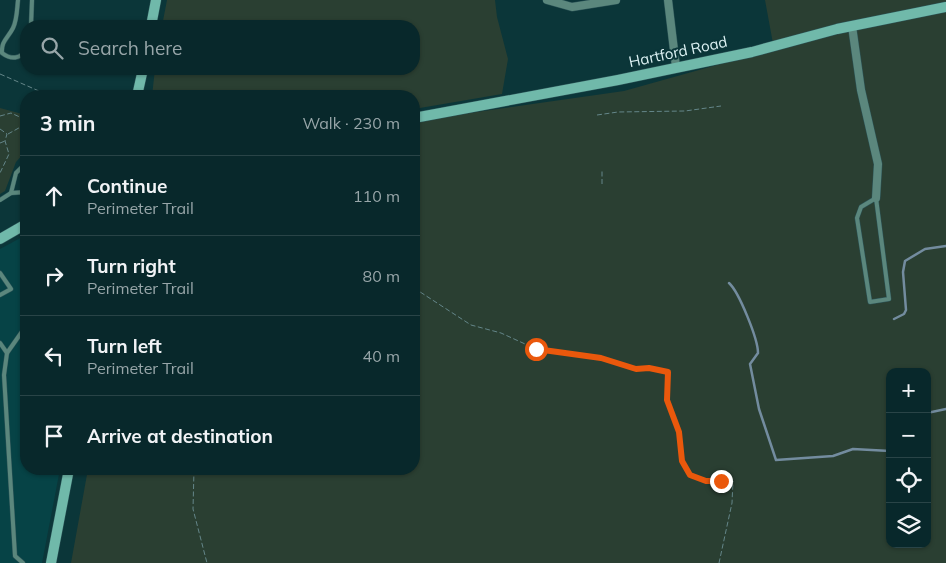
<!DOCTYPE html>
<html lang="en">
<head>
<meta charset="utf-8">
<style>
  :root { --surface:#08282b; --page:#113033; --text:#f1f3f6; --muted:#98a6a9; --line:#294447 }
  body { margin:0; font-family:Mulish,sans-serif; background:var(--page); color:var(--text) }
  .controls { position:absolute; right:15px; bottom:15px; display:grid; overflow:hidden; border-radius:10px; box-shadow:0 1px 4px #0004 }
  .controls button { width:45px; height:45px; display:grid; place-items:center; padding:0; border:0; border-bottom:1px solid var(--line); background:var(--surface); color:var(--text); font:25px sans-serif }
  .stop { position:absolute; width:15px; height:15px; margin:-11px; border:4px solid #ea580c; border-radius:50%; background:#fff }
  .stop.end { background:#ea580c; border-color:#fff; box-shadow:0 1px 5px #0008 }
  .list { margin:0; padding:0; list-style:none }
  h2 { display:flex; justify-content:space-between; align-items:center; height:65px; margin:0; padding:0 20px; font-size:21px }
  h2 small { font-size:16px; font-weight:400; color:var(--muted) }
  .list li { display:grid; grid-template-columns:32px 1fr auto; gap:15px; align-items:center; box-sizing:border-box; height:80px; padding:0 20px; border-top:1px solid var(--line) }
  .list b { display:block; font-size:19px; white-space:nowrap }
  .list p { margin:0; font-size:16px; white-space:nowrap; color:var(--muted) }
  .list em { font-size:16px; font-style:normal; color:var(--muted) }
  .icon { flex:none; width:28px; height:28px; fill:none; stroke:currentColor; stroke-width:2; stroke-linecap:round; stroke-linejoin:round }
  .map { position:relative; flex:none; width:946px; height:563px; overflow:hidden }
  .search { position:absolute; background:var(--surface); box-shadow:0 1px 4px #0004; left:20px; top:20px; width:400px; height:55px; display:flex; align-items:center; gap:12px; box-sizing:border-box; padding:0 18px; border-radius:20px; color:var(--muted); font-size:19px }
  .panel { position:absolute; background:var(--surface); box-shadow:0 1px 4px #0004; left:20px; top:90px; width:400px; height:385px; border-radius:20px }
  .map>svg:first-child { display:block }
</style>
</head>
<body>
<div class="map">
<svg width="946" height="563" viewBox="0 0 946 563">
  <rect width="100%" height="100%" fill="#0b3639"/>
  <!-- built -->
  <polygon fill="#064346" points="26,235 26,469 60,469 42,563 0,563 0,249"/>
  <!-- green -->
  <g fill="#2a3f32" fill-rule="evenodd">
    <polygon points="167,0 495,0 497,17 508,59 502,94 414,109 414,96 152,96 155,69 414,69 414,26 162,26"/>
    <path d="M765,0H946V563H71L88,469H414V121L624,91L774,49ZM890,372H927V544H890Z"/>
    <polygon points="0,108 26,115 25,152 16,162 5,191 0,194"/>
  </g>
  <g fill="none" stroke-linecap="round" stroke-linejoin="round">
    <!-- stream -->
    <g stroke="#738c9f" stroke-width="2.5">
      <path d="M729,283C739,292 758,339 758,353L750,364L759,409L776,460L833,456L853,449L890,451"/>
      <polyline points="894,319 904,314 906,310 903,272 905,261 925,249 946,246"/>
      <polyline points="927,413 946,409"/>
    </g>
    <!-- lane casing -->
    <g stroke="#2c5457" stroke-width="5">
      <g id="lane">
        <path d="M18,0C17,9 17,20 13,28C8,38 1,41 2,53C11,60 20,59 26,50"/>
        <polyline points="31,26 32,0"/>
        <polyline points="11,193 16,173 26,163"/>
        <polygon points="876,198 889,299 870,302 857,218 861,207"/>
        <polyline points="0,200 11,193 26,192"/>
        <polyline points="0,273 11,289 0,295"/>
        <polyline points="0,343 7,353"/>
        <polyline points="23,563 15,556 4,375 7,353 26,326"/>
      </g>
    </g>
    <!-- street casing -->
    <g stroke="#2c5457" stroke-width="9">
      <g id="street">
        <polyline points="547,0 572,7 616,0"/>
        <polyline points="668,0 676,67"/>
        <polyline points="852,26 861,90 878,164 876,198"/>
      </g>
    </g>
    <!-- secondary casing -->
    <g stroke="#2c5457" stroke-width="11">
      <g id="secondary">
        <polyline points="151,26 156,0"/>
        <polyline points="137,96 143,69"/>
        <polyline points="414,118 618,80 752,52 837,29 946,7"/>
        <polyline points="0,239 26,224"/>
        <polyline points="51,563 69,469"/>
      </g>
    </g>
    <!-- path -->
    <g stroke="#648689" stroke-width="1" stroke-dasharray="5 2.5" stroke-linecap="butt">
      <polyline points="0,74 39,91"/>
      <polyline points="597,115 618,112 685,111 721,106"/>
      <polyline points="0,116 11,113 22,118 25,124"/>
      <polyline points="0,129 7,134 5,141 9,154 0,173"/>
      <polyline points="8,134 26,124"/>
      <polyline points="0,143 5,141"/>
      <polyline points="602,184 602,169"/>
      <polyline points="414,288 471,325 501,333 536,349 601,358 636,369 649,368 668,372 667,400 679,432 682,461 690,475 706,481 733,481 732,503 719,563"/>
      <polyline points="194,469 193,509 207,563"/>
    </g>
    <!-- lane -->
    <use href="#lane" stroke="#5b877d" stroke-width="4"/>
    <!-- street -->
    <use href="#street" stroke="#5b877d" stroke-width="8"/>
    <!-- secondary -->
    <use href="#secondary" stroke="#70b9aa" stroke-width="10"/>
  </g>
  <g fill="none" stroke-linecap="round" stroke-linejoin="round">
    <!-- route -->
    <polyline stroke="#ea580c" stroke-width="6" points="536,349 601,358 636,369 649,368 668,372 667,400 679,432 682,461 690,475 706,481 721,481"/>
  </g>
  <g text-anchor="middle" stroke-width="4" stroke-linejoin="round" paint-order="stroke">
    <!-- street labels -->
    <g font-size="15" fill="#dbf0f2" stroke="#0b3639">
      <text transform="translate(678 52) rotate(-12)" y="5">Hartford Road</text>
    </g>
  </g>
</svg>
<div class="controls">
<button>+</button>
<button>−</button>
<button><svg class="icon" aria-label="locate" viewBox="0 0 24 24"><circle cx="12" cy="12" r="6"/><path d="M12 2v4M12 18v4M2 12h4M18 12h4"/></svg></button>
<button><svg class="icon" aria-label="layers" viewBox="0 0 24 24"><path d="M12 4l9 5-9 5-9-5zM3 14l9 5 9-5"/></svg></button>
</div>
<div class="stop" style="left:536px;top:349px"></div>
<div class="stop end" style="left:721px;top:481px"></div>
<div class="search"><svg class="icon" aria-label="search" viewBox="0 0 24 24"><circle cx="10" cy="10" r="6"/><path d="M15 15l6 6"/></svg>Search here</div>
<section class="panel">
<h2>3 min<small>Walk · 230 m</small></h2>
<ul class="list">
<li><svg class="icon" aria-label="ahead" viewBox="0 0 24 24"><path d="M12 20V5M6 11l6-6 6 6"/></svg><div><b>Continue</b><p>Perimeter Trail</p></div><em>110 m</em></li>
<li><svg class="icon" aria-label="right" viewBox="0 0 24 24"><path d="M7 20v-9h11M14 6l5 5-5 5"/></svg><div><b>Turn right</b><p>Perimeter Trail</p></div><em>80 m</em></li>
<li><svg class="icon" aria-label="left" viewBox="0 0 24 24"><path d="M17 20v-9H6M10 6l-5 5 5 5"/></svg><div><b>Turn left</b><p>Perimeter Trail</p></div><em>40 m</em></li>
<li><svg class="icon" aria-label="arrive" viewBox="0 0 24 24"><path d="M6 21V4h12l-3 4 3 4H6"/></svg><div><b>Arrive at destination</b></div></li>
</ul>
</section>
</div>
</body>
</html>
